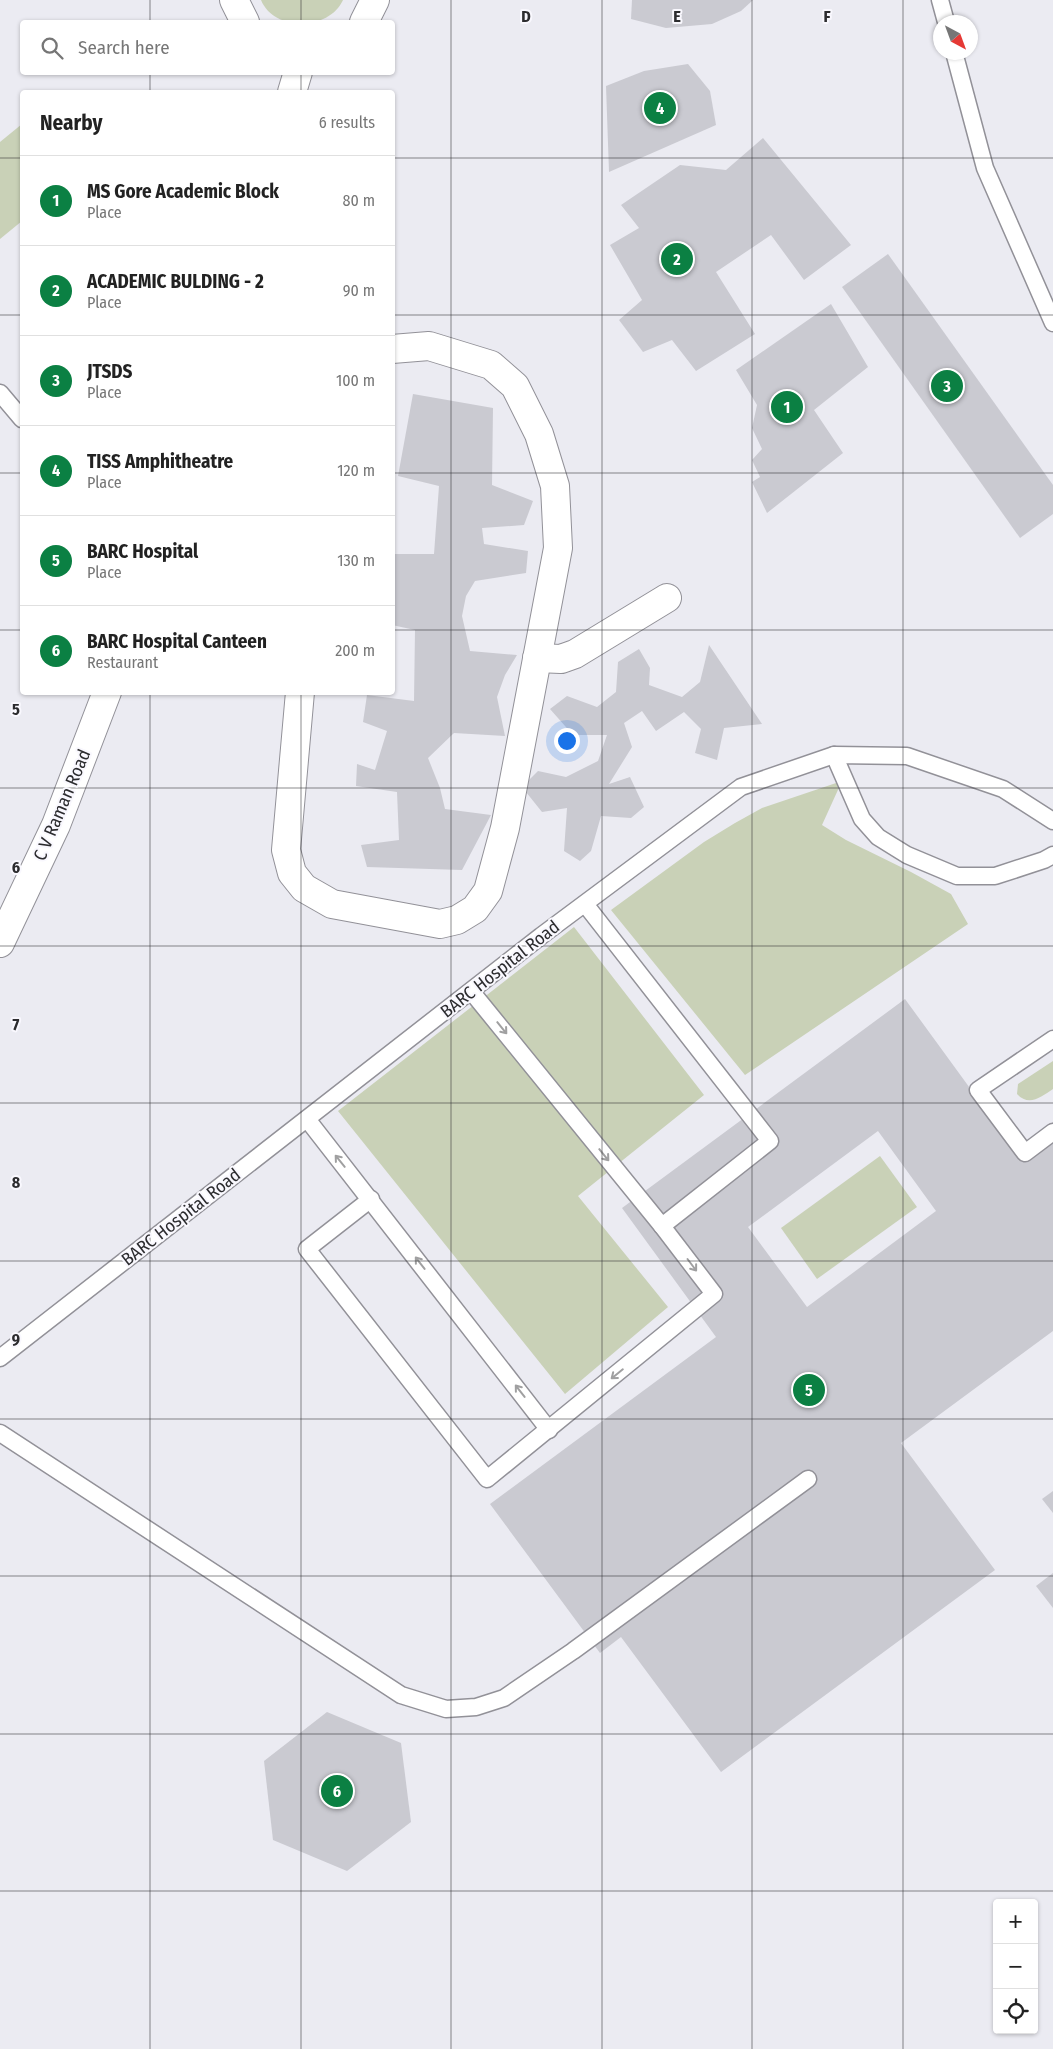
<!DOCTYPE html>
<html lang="en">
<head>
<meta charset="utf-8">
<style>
  :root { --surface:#fff; --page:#f6f6f6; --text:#222; --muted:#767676; --line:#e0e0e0; --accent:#0b8043 }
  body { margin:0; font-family:"Fira Sans Condensed",sans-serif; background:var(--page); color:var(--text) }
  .controls { position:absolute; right:15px; bottom:15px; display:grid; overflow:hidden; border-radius:5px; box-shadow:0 1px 4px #0004 }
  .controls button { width:45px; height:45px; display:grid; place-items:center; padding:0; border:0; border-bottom:1px solid var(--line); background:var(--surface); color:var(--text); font:25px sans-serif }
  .compass { position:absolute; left:933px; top:15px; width:45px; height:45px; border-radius:50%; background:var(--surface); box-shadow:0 1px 4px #0004; rotate:139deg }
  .you { position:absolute; left:566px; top:740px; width:18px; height:18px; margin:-12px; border:4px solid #fff; border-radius:50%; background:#1a73e8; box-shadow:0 0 0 8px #1a73e833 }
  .badge { display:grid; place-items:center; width:32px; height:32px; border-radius:50%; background:var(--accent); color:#fff; font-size:16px; font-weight:700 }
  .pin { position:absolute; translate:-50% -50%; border:2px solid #fff; box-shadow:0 1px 5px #0006 }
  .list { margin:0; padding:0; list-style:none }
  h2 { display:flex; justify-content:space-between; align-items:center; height:65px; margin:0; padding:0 20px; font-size:21px }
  h2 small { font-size:16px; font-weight:400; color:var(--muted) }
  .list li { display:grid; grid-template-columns:32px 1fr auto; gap:15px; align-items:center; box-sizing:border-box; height:90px; padding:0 20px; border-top:1px solid var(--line) }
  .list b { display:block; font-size:19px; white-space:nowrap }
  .list p { margin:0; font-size:16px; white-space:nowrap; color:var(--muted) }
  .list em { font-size:16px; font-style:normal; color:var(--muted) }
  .icon { flex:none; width:28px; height:28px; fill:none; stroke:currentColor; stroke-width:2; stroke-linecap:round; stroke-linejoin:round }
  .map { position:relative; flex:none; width:1053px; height:2049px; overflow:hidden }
  .search { position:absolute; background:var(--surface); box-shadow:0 1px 4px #0004; left:20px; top:20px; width:375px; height:55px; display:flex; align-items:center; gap:12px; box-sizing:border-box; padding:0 18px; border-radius:5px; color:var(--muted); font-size:19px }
  .panel { position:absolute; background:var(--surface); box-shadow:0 1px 4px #0004; left:20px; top:90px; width:375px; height:605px; border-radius:5px }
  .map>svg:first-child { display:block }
</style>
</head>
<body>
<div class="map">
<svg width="1053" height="2049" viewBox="0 0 1053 2049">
  <rect width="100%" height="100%" fill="#ebebf2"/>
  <!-- green -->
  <g fill="#c9d1b7">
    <path d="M261,0H343C329,31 274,32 261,0Z"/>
    <polygon points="22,124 22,221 0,239 0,142"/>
    <polygon points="842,781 822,825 846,840 911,872 951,894 968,924 745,1075 611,910 704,842 735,823 762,808"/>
    <polygon points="574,927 704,1095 578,1196 668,1307 565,1394 338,1111"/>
    <path d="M1053,1061V1089C1041,1097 1029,1107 1017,1094L1018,1084Z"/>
    <polygon points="880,1156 917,1207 817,1279 781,1228"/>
  </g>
  <!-- building -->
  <g fill="#cacad1" fill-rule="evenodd">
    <polygon points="632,0 753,0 741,11 712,24 666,28 631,19"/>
    <polygon points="688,64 710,91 716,125 609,172 606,86 644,71"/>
    <polygon points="763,138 851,245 804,280 771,235 716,272 755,334 696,371 672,340 643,352 619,320 642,300 610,245 639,228 621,205 680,165 726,170"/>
    <polygon points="888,254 1053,485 1053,514 1020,538 842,287"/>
    <polygon points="831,304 868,367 814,410 843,453 767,513 752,482 760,477 752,460 762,449 752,428 757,405 736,370"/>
    <polygon points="413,394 493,408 492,485 533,501 524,525 482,528 484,544 528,551 526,573 475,581 466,596 462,616 470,651 517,655 505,675 497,697 505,736 454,733 428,758 440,788 445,809 491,815 462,870 367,867 361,845 399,840 397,792 356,786 357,764 375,770 387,731 363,722 367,695 414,701 415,630 392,625 392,554 434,554 439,486 398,476"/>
    <polygon points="709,645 762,724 724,728 717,760 695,753 701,729 684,712 656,731 642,711 624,723 632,747 609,784 630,777 644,807 631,818 601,816 591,851 580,861 564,851 567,808 542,812 522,787 538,771 566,777 598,761 607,735 573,735 550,709 567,696 597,707 616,692 618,662 639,649 650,668 649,685 682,697 700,682"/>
    <path d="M905,999L1015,1150L1053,1122V1331L901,1443L995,1570L721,1772L621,1637L600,1653L490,1504L716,1337L622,1208ZM878,1131L936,1211L807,1307L748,1227Z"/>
    <polygon points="1053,1491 1053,1513 1042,1499"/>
    <polygon points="1053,1573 1053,1608 1036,1586"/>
    <polygon points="327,1712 401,1743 411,1822 347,1871 273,1840 264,1761"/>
  </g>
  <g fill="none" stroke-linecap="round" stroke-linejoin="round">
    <!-- lane casing -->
    <g stroke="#929198" stroke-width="19">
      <g id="lane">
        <polyline points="940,0 946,22"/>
        <polyline points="954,52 985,168 1053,323"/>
        <polyline points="0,393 22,419"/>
        <polyline points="834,755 862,819 878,837 907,855 957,876 995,876 1044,860 1053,855"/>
        <polyline points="585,904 770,1141 662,1226"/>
        <polyline points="1053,1039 978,1090 1025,1153 1053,1132"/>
        <polyline points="307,1119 549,1430"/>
        <polyline points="371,1199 307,1249 487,1479 714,1294 662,1226 471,991"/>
        <polyline points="0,1358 541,936 741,787 834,755 907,756 1003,789 1053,821"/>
        <polyline points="0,1433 401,1695 446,1709 476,1707 504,1698 573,1651 808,1479"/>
      </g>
    </g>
    <!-- street casing -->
    <g stroke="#929198" stroke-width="30">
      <g id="street">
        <polyline points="537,658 561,659 575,654 667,598"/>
        <polyline points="300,692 286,850 292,873 304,888 332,904 440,924 457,920 475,909 488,891 505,828 558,548 555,486 539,434 515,386 491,365 429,346 392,349"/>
      </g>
    </g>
    <!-- secondary casing -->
    <g stroke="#929198" stroke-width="30">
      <g id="secondary">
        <polyline points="234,0 245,22"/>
        <polyline points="364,22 375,0"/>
        <polyline points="292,92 298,72"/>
        <polyline points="0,943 56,825 107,692"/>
      </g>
    </g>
    <!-- lane -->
    <use href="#lane" stroke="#fff" stroke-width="16"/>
    <!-- street -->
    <use href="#street" stroke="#fff" stroke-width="28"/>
    <!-- secondary -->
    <use href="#secondary" stroke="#fff" stroke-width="28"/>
  </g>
  <!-- one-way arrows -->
  <defs><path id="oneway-shaft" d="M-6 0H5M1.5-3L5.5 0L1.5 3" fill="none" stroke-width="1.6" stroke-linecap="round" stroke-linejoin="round" transform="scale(1.25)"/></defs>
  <g stroke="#a0a0a1">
    <use href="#oneway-shaft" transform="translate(502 1028) rotate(51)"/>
    <use href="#oneway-shaft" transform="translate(604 1155) rotate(51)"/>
    <use href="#oneway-shaft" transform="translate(340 1161) rotate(-129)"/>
    <use href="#oneway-shaft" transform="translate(420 1263) rotate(-128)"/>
    <use href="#oneway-shaft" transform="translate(692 1265) rotate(53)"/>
    <use href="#oneway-shaft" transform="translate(617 1374) rotate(141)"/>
    <use href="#oneway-shaft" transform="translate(520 1391) rotate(-128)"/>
  </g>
  <!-- grid -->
  <path fill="none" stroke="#2c2c2f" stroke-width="1" stroke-opacity="0.55" d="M150,0V22M301,0V22M451,0V2049M602,0V2049M752,0V2049M903,0V2049M150,72V92M301,72V92M0,158H22M392,158H1053M0,315H22M392,315H1053M0,473H22M392,473H1053M0,630H22M392,630H1053M150,692V2049M301,692V2049M0,788H1053M0,946H1053M0,1103H1053M0,1261H1053M0,1419H1053M0,1576H1053M0,1734H1053M0,1891H1053"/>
  <g text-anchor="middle" stroke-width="4" stroke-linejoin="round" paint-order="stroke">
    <!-- street labels -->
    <g font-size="18" fill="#2c2c2f" stroke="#f9f8fe">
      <text transform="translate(62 805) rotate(-67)" y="6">C V Raman Road</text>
      <text transform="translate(500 969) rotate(-38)" y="6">BARC Hospital Road</text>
      <text transform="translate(181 1217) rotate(-38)" y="6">BARC Hospital Road</text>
    </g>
  </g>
  <g font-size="16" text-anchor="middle" font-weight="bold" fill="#2c2c2f" stroke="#f9f8fe" stroke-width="4" stroke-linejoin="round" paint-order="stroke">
    <text x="526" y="22">D</text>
    <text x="677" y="22">E</text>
    <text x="827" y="22">F</text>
    <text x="16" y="715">5</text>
    <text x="16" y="873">6</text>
    <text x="16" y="1030">7</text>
    <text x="16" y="1188">8</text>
    <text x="16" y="1345">9</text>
  </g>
</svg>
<div class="controls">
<button>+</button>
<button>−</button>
<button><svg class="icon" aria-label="locate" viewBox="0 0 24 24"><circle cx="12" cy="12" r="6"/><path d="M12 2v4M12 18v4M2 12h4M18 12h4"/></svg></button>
</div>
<svg class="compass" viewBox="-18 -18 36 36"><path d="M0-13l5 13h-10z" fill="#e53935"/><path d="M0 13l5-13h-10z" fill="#767676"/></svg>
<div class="you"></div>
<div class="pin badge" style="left:787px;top:407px">1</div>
<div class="pin badge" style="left:677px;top:259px">2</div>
<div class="pin badge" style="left:947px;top:386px">3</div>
<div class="pin badge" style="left:660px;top:108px">4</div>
<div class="pin badge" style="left:809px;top:1390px">5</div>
<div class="pin badge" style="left:337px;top:1791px">6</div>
<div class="search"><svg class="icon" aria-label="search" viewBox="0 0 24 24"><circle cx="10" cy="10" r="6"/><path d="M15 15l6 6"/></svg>Search here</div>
<section class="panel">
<h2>Nearby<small>6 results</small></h2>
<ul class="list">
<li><span class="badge">1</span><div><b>MS Gore Academic Block</b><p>Place</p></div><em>80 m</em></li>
<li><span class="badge">2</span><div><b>ACADEMIC BULDING - 2</b><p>Place</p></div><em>90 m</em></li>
<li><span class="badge">3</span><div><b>JTSDS</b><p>Place</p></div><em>100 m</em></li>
<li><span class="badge">4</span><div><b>TISS Amphitheatre</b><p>Place</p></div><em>120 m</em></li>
<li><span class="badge">5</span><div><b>BARC Hospital</b><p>Place</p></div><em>130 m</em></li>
<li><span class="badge">6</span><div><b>BARC Hospital Canteen</b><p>Restaurant</p></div><em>200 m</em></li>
</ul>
</section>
</div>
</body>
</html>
